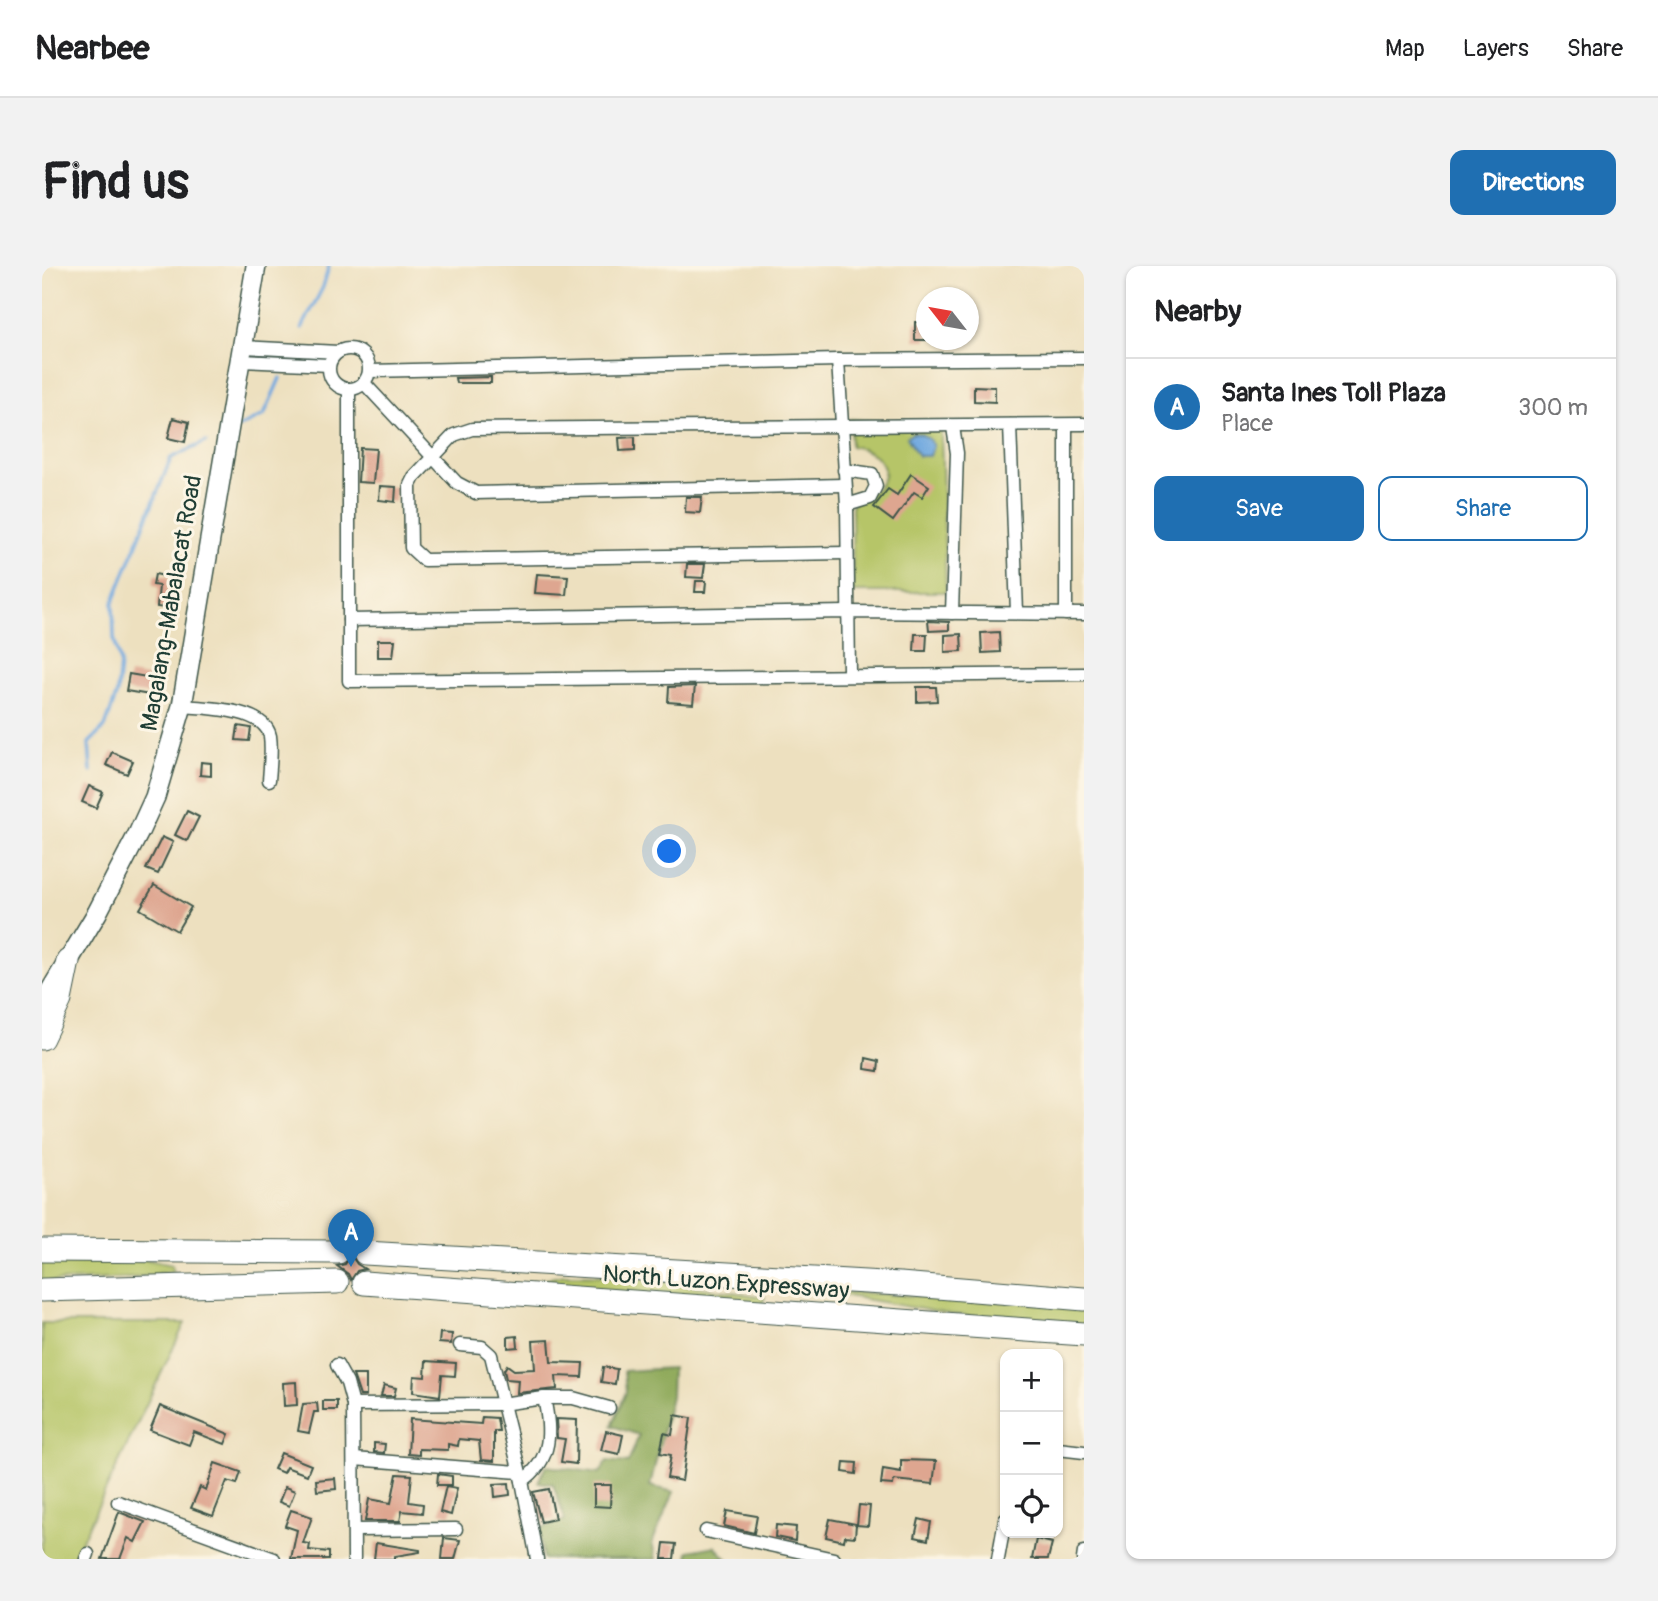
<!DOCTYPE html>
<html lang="en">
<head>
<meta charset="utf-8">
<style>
  :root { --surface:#fff; --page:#f2f2f2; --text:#202124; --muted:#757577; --line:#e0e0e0; --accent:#1f6fb2 }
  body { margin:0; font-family:Pangolin,sans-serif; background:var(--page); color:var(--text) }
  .controls { position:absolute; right:21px; bottom:21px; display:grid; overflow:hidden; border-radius:14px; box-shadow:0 2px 5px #0004 }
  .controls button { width:63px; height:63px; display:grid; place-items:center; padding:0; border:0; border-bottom:2px solid var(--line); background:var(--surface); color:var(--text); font:35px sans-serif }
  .compass { position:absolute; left:874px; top:21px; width:63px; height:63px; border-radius:50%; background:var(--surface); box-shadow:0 2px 5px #0004; rotate:301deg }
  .you { position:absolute; left:628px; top:586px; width:24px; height:24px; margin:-18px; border:5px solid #fff; border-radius:50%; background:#1a73e8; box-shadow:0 0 0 10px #1a73e833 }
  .badge { display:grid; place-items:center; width:46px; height:46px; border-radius:50%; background:var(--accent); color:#fff; font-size:23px; font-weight:700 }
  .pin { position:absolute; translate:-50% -58px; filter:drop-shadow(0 2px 4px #0008) }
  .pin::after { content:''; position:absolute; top:37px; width:24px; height:21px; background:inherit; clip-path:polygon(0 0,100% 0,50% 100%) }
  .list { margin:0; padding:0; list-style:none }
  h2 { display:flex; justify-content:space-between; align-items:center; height:91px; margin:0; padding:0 28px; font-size:30px }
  h2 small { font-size:23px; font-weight:400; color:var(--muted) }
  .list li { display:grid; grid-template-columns:46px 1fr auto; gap:21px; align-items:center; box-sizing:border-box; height:98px; padding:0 28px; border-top:2px solid var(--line) }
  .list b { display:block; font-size:26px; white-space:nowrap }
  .list p { margin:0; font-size:23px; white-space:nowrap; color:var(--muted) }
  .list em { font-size:23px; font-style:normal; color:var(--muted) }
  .actions { display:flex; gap:14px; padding:21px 28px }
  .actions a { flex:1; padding:16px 0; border:2px solid var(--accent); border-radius:14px; text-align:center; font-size:24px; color:var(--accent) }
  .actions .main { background:var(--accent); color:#fff }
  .icon { flex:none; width:38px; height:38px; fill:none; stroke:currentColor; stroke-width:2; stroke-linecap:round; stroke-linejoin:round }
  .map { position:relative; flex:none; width:1042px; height:1293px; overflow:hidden; border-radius:14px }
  header { display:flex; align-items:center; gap:42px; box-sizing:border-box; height:98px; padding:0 35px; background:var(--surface); border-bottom:2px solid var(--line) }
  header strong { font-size:33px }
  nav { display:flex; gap:38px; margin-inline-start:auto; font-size:24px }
  .intro { display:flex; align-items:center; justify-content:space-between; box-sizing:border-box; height:168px; padding:0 42px }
  h1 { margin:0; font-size:49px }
  .button { padding:18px 32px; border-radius:14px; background:var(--accent); color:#fff; font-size:24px; font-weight:700 }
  main { display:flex; gap:42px; padding:0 42px }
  aside { flex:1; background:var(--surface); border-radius:14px; box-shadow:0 2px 5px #0004 }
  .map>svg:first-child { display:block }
</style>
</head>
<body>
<header>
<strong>Nearbee</strong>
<nav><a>Map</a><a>Layers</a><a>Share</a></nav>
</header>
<div class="intro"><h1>Find us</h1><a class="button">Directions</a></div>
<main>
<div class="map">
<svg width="1042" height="1293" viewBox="0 0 1042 1293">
  <rect width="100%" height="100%" fill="#fcf5e5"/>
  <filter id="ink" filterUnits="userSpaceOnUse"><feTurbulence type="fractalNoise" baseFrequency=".0143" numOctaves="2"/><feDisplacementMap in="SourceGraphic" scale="14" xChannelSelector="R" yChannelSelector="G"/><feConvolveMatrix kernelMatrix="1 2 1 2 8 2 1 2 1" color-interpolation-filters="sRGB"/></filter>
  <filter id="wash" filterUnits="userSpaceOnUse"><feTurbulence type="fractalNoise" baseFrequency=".00686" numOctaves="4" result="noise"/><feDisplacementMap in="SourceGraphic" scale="28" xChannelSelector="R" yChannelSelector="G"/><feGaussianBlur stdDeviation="1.57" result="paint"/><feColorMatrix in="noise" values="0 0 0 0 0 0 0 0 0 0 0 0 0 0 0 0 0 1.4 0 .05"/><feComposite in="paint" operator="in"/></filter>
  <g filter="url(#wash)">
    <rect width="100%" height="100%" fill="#ede0bf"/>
    <!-- green -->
    <g fill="#b6c568" stroke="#6a814e" stroke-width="2">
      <path d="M808,153L895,160L899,166L904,326H811L810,238C818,233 829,229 835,222C855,200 829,183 809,180Z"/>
      <polygon points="0,992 97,992 130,999 131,1005 91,1012 0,1016"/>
      <polygon points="523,1009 581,1010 723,1031 720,1039 536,1030 490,1016"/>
      <polygon points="772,1024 1042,1040 1042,1061 907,1048"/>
      <polygon points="0,1057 143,1057 31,1293 0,1293"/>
    </g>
    <!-- forest -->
    <g fill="#90aa5c" stroke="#587448" stroke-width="2">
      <polygon points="630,1102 629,1130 608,1220 632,1226 610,1277 614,1293 501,1293 497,1263 523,1254 511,1218 496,1216 504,1200 558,1207 565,1195 586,1197 597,1169 570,1160 584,1126 582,1105"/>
      <polygon points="673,1280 685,1293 646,1293 647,1285"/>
    </g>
    <!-- water -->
    <path fill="#70a8df" stroke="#48728a" stroke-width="2" d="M871,167C881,167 887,171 891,180L888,190H876L865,171Z"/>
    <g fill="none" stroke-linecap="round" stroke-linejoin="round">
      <!-- stream -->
      <g stroke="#70a8df" stroke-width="3.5">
        <polyline points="260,62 281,21 287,0"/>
        <polyline points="197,161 222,149 238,112"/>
        <polyline points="49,505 47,477 63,461 75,427 78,397 72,372 71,337 129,192 164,176"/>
      </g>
    </g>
    <g id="blocks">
      <!-- building -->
      <g fill="#dea690">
        <rect x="873" y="56" width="12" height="18"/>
        <polygon points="449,111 449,117 414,117 413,112"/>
        <polygon points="932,120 953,121 953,136 932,135"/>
        <polygon points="131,152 147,156 143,176 126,172"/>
        <polygon points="593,171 593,184 578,185 577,172"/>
        <polygon points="318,182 334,183 331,217 316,216"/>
        <polygon points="869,208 887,220 880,231 872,226 851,255 832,241 846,223 855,229"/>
        <polygon points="338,220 354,221 353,236 337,234"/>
        <polygon points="644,231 660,231 658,247 643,246"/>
        <polygon points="645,298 663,298 661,312 644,311"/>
        <polygon points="113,308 127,311 125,326 128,326 127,338 123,337 122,342 115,341 117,320 111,319"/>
        <polygon points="495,308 526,310 524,329 493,327"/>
        <polygon points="654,315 664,315 663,326 653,326"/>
        <polygon points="886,355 907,356 907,364 887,365"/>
        <polygon points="957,366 958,386 940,387 939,367"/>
        <polygon points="873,368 885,368 884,385 872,385"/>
        <polygon points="919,368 920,385 903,386 903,369"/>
        <polygon points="336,374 353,374 351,391 336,391"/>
        <polygon points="87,408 111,412 108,429 84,425"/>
        <polygon points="653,420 651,438 626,436 627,421"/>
        <polygon points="875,421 894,421 895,435 875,436"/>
        <polygon points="196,460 209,462 207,475 194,474"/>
        <polygon points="70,486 91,495 85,508 64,499"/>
        <polygon points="159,496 169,497 169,510 158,509"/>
        <polygon points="47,520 61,526 54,542 40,536"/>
        <polygon points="145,545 157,551 145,575 133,569"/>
        <polygon points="120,571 131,576 116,608 104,603"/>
        <polygon points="112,619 149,641 135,665 98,643"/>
        <polygon points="824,792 837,795 836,805 823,803"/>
        <polygon points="296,967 324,967 323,973 316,975 310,984 304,974 296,972"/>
        <polygon points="309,989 315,998 323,1003 315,1005 309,1014 306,1008 295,1000 303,998"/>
        <polygon points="398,1067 410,1068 409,1078 397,1077"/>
        <polygon points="475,1070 476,1081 466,1082 466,1071"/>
        <polygon points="507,1074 509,1096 541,1097 540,1111 514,1110 515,1123 475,1127 476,1114 464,1113 462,1104 465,1099 472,1104 493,1103 491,1075"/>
        <polygon points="384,1095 414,1097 413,1110 400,1109 398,1130 371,1126 372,1110 383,1111"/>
        <polygon points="561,1101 575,1103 573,1118 559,1116"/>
        <polygon points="311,1109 324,1109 324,1130 318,1130"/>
        <polygon points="254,1116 255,1139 242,1140 241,1117"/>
        <polygon points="342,1119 354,1122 352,1130 339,1130"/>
        <rect x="281" y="1135" width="14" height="9"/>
        <polygon points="275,1137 276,1146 272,1146 267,1167 256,1165 261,1138"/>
        <polygon points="118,1140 187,1168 183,1178 152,1166 147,1179 108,1164"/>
        <polygon points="633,1149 649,1152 640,1215 625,1212 629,1189 618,1187 622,1167 630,1169"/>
        <polygon points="440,1151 455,1152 457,1165 452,1165 452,1195 439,1194 437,1175 417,1173 416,1180 406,1178 406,1184 377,1183 377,1189 366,1188 368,1153 439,1158"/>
        <polygon points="514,1153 535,1154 534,1198 519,1196 523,1173 515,1172"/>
        <polygon points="564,1165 581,1169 577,1188 559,1184"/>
        <polygon points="332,1177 343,1178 342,1187 332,1186"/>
        <polygon points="239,1187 269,1199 265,1209 244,1201 241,1207 232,1203"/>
        <polygon points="859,1194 894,1195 891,1218 852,1214 851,1219 839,1218 841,1203 859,1206"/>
        <polygon points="802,1196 815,1197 814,1208 801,1206"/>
        <polygon points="173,1197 199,1206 195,1218 185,1215 171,1250 149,1242 158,1221 164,1224"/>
        <polygon points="355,1208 370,1209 367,1236 381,1238 380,1247 360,1245 358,1255 323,1255 327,1233 349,1237"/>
        <polygon points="396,1208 410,1210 410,1219 395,1219"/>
        <polygon points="293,1212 294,1223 275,1225 274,1214"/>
        <polygon points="467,1217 468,1229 453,1231 452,1218"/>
        <polygon points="552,1219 569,1219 568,1241 552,1240"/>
        <polygon points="404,1220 415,1222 409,1249 398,1246"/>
        <polygon points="243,1221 253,1225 247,1240 237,1236"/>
        <polygon points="507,1223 513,1253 499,1256 491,1226"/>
        <polygon points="817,1239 828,1240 826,1260 815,1259"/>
        <polygon points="249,1244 270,1251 261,1277 268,1278 267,1284 287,1286 287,1293 249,1293 255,1264 243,1260"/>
        <polygon points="685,1245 715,1250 712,1267 682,1260"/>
        <polygon points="77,1246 103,1256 93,1276 86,1272 78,1293 60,1293"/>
        <polygon points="788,1253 814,1258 813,1271 803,1270 802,1275 784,1271"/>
        <polygon points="877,1253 889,1256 886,1274 873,1271"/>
        <polygon points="734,1259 754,1261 753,1275 733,1271"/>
        <polygon points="402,1272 418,1274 413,1293 400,1293"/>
        <polygon points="994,1273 1010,1277 1006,1293 990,1293"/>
        <polygon points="334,1277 378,1284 378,1286 353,1290 353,1293 332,1293"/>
        <polygon points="622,1277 634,1278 632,1293 620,1293"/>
      </g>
    </g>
  </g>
  <g filter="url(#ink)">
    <use href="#blocks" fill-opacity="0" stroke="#3e5549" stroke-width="2"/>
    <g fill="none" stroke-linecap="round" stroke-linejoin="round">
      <!-- minor casing -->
      <g stroke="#3e5549" stroke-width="15">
        <g id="minor">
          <polyline points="201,81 296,86"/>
          <circle cx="307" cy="103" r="20"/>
          <polyline points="796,94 805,239 807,407"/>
          <polyline points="199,95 287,99"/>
          <polyline points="328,105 796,94 1042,92"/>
          <polyline points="322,117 415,217 434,227 801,219"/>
          <polyline points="307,124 307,415 1042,408"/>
          <polyline points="968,159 975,346"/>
          <polyline points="802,204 830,208 834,220 828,232 805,239"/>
          <polyline points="804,287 382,294 369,282 368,219 372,211 412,169 430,163 1042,158"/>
          <polyline points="910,347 915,187 911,161"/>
          <polyline points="1024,348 1024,160"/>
          <polyline points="307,354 805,346 1042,348"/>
          <path d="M140,440C163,442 222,442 228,470C230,484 228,501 227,514"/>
          <polyline points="418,1079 440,1081 449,1089 480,1215 495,1293"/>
          <polyline points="295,1099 305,1117 311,1139 312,1293"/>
          <polyline points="311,1139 459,1138 502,1132"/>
          <polyline points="1016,1183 1042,1186"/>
          <polyline points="312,1193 477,1206"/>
          <path d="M480,1215C511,1194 509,1164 502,1132H531L567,1142"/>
          <polyline points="76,1236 232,1293"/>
          <polyline points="313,1264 414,1263"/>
          <polyline points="664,1265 792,1293"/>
          <polyline points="44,1293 46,1288"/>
          <polyline points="956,1293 963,1254"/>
          <polyline points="1041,1293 1042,1286"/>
        </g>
      </g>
      <!-- primary casing -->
      <g stroke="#3e5549" stroke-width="22">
        <polyline id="primary" points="0,739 55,647 97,566 113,531 140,440 214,0"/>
      </g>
      <!-- motorway casing -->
      <g stroke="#3e5549" stroke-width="25">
        <g id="motorway">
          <polyline points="0,772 18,734 26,695"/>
          <polyline points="0,984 296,986"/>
          <polyline points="323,987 858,1018 1042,1033"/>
          <polyline points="322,1017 1042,1068"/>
          <polyline points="0,1024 295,1016"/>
        </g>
      </g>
      <!-- minor -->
      <use href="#minor" stroke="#fff" stroke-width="12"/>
      <!-- primary -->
      <use href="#primary" stroke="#fff" stroke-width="19"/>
      <!-- motorway -->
      <use href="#motorway" stroke="#fff" stroke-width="23"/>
    </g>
  </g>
  <g text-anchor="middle" stroke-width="6" stroke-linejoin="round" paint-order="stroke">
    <!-- street labels -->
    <g font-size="24" fill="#1f3d34" stroke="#fcf5e5">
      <text transform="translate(129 337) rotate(-80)" y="8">Magalang-Mabalacat Road</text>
      <text transform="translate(684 1016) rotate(4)" y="8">North Luzon Expressway</text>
    </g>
  </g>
</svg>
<div class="controls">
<button>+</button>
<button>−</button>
<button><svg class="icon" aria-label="locate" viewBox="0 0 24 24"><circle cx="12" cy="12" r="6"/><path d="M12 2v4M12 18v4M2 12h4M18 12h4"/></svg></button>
</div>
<svg class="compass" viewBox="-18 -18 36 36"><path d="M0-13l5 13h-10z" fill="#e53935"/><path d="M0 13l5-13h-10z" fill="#757577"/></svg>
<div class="you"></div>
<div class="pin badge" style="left:309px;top:1001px">A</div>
</div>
<aside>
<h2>Nearby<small></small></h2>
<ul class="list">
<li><span class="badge">A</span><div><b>Santa Ines Toll Plaza</b><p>Place</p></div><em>300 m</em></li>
</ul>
<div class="actions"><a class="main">Save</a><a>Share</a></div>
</aside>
</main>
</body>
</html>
